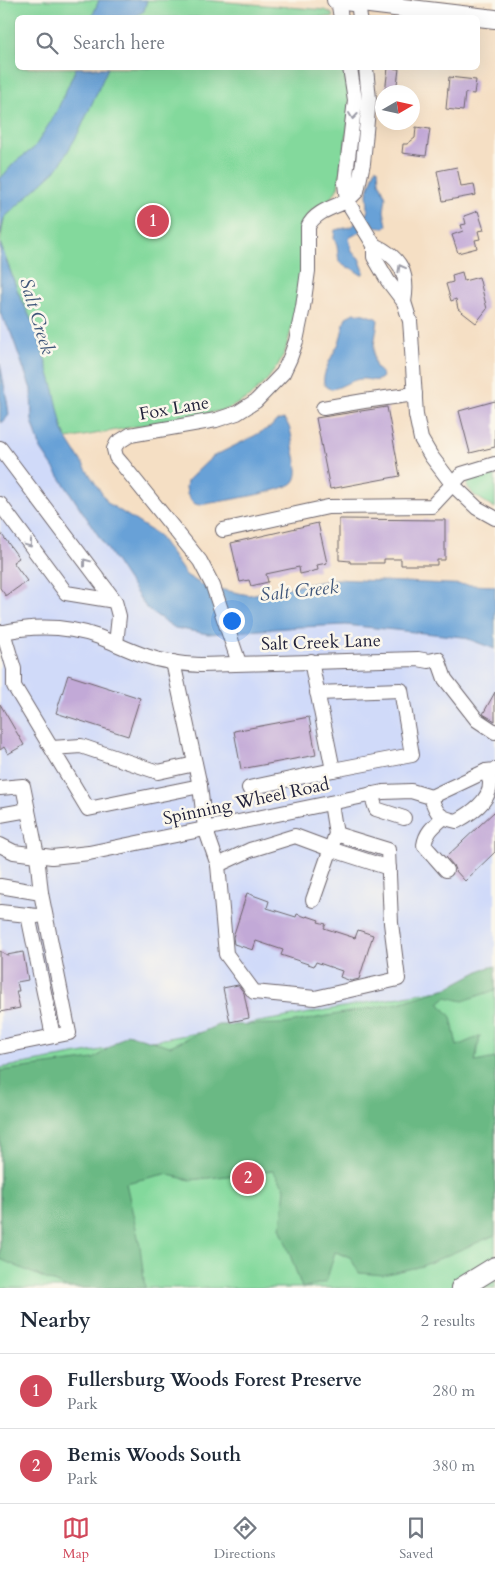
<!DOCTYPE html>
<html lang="en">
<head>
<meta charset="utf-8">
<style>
  :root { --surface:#fff; --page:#f2f2f3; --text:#1f2937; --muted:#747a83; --line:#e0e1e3; --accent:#d1495b }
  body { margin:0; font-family:Cardo,serif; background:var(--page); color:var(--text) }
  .compass { position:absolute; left:375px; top:85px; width:45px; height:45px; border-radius:50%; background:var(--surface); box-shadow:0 5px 20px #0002; rotate:81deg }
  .you { position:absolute; left:231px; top:620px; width:18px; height:18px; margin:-12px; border:4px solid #fff; border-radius:50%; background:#1a73e8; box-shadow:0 0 0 8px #1a73e833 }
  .badge { display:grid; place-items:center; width:32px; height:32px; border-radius:50%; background:var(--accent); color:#fff; font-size:16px; font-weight:700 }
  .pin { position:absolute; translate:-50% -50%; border:2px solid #fff; box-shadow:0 1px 5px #0006 }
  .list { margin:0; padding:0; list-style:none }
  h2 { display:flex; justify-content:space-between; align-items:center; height:65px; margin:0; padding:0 20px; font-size:21px }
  h2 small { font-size:16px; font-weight:400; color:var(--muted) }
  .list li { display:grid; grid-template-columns:32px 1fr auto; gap:15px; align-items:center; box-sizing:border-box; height:75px; padding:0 20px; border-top:1px solid var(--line) }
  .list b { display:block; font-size:19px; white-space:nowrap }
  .list p { margin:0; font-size:16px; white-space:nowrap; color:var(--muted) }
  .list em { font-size:16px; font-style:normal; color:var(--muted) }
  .icon { flex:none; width:28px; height:28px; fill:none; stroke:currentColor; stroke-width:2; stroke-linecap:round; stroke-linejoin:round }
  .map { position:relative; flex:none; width:495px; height:1288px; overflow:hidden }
  .search { position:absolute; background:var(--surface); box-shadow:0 5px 20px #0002; left:15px; right:15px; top:15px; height:55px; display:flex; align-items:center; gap:12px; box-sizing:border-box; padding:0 18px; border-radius:8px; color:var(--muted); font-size:19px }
  .sheet { height:215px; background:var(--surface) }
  nav { display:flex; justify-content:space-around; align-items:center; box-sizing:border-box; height:70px; border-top:1px solid var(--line); background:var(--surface); font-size:14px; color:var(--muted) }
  nav a { display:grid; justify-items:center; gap:2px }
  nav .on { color:var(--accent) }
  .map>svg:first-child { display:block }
</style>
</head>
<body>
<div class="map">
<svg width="495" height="1288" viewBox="0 0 495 1288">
  <rect width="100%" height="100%" fill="#fbf7ec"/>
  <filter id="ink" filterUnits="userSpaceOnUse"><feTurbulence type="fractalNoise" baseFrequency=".02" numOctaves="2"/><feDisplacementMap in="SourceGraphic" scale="10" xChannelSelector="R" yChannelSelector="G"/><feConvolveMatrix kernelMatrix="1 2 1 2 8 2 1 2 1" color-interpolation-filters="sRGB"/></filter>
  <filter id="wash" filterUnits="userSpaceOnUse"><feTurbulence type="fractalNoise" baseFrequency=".0096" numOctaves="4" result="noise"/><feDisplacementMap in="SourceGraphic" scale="20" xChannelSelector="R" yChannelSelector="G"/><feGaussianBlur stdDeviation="1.12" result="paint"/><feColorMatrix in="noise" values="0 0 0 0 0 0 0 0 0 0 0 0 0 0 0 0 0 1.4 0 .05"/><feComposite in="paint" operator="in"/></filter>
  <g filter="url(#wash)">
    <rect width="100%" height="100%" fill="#f5dfc4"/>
    <!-- built -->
    <polygon fill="#d0daf9" points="0,313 11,333 31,389 32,421 147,609 299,627 346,625 463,637 495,649 495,981 0,1072"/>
    <!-- green -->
    <g fill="#83d99c" stroke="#527e6c">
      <path d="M0,0H203L325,10L331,13L334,17L18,18V68H346C354,107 345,148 338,187C330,206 316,201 305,219L300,283L293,323L285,352L278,365L267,380L248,398L228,409L205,414L67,439L63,431L37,332L18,292L0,243L4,219H0Z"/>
      <polygon points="495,467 495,508 474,495 467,486 469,476"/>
      <polygon points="495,980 495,1288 0,1288 0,1068"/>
    </g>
    <!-- forest -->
    <polygon fill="#6ab984" stroke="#466e60" points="495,966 495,990 463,1001 446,997 439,1003 451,1017 457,1046 480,1036 475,1062 495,1058 495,1235 422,1266 383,1275 359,1273 350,1257 335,1252 326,1282 302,1288 280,1227 282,1219 285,1188 273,1171 190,1180 165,1174 126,1183 140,1246 145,1288 67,1288 0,1259 0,1071 94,1059 127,1034 170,1046 218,1025 284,1024 399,1003 447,988 483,969"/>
    <!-- water -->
    <g fill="#67a1d7" stroke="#446289">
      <polygon points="99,0 147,0 144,11 134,17 92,17"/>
      <polygon points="76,68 108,68 79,132 58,168 4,218 0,236 0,179 15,162 34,148 56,113"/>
      <polygon points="376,167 378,169 379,181 386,197 384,211 387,225 384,228 368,227 349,238 352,252 359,258 364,271 363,274 360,274 351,268 346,267 339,262 337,246 334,238 335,230 350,227 363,218 367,213 368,209 367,193"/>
      <polygon points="0,243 18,292 37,332 54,390 63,431 67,439 108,503 158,535 186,575 204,586 249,595 335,579 495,586 495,649 463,637 346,625 299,627 208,634 175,628 147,609 41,449 32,421 31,389 11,333 0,313"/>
      <path d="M354,313L364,314L376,318L378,320C377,332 370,355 376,367C378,371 382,372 383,377C376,384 369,378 361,379C357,379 353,381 350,382C344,384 335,391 328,388C315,383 335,351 339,343C342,334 343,325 346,317Z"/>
      <polygon points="0,364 7,400 9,415 3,422 0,422"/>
      <path d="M284,419C292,427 292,441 294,452C296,460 300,475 294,482C286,492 215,502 200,505L195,504L189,498L187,494L186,487L187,481L212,457L254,436L272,426L276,421Z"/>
    </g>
    <g id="blocks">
      <!-- building -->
      <g fill="#c2a9d7">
        <polygon points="388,68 399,69 396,92 385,92"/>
        <polygon points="449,77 476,80 474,94 465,93 463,111 446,109"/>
        <polygon points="416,127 430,129 426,156 402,153 403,144 407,144 415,138"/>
        <polygon points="457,167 461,186 474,184 476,195 443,201 437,171"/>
        <polygon points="478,211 484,230 478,231 480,239 475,240 477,248 458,253 452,235 463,231 461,225 466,224 464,216"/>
        <polygon points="462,272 464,281 479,277 487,309 476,323 458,309 456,299 451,301 446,284 453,282 452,275"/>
        <polygon points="495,401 495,447 470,453 459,411"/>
        <polygon points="387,407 400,476 330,489 316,418"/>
        <polygon points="339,519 445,520 445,560 437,560 437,565 401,565 401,559 384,559 384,563 350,563 350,561 339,560"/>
        <polygon points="318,523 327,563 317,565 318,570 300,574 299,567 266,574 268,582 251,586 249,580 240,582 231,543"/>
        <polygon points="0,532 19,558 13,562 27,581 6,596 0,588"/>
        <polygon points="68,675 140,698 128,736 56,713"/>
        <polygon points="495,692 495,721 483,714"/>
        <polygon points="0,704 24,745 8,754 4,747 0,750"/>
        <polygon points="309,717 316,755 241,769 234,731"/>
        <polygon points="495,811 495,852 465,881 455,870 453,865 446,857"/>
        <polygon points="247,893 269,901 267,908 296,917 297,914 306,917 307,916 319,920 318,922 326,924 324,928 355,938 358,930 373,935 359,979 351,981 340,977 342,971 316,962 314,966 281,955 283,950 256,941 253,950 234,944 233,937"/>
        <polygon points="0,951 7,955 23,952 28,980 17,982 19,991 16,991 20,1008 0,1012"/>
        <polygon points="238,985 244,993 249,1018 230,1022 223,988"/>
      </g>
    </g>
  </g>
  <g filter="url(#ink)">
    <use href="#blocks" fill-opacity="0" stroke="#6c646b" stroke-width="1"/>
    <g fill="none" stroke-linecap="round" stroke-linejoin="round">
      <!-- minor casing -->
      <g stroke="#6c646b" stroke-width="16">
        <g id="minor">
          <polyline points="338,0 341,18"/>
          <polyline points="358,2 360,18"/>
          <polyline points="350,68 355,100 345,183 347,201 357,191 363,163 369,99 366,68"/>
          <path d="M374,245C401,257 409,274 404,302"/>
          <polyline points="323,408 364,401 415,394"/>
          <polyline points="0,448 115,601 119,616 116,644"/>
          <polyline points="0,504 66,593 115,601"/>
          <polyline points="223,530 328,507 432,506 462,474 495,464"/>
          <polyline points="3,632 14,669 14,686 88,809 200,786 173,662"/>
          <path d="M0,633C33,625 68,626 99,637C115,643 130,651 146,656C163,662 181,664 200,665L418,659L429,661L438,659L445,679L477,720L495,732"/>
          <polyline points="311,661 333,770 412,755 401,690 317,693"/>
          <path d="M239,663L213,586L200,561L122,464L116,457L114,449L117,443L130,435L216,420L237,413L256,401L283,373L290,358L296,341L303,307L308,271V227C314,212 334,207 347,201L374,245V257L388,281L404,302L410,321L411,334L416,415L421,439L431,456L453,485L477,508L495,518"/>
          <polyline points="52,748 81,746 158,772 195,764"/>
          <polyline points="200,786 205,828 218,865 250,850 295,836 330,849 389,868"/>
          <polyline points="0,788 23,786 37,855 41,893"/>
          <polyline points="249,788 333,770"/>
          <polyline points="371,794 376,809 404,818"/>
          <path d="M431,797C436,814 440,818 457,821C470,814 491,800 490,783C490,779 487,775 486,771"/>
          <polyline points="0,815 28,810"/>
          <path d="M443,818C434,826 426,832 424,845L446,870"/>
          <polyline points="0,845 14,852 52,857 89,853 383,792 411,791 431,797 486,771 495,770"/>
          <polyline points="218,865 226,954 254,992 315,998 398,979 391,923 388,850 336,834"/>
          <polyline points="0,886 41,893 69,1033 0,1047"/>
          <polyline points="313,900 336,834 331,803"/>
          <polyline points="0,912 37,916"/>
          <polyline points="28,915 53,1036"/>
        </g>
      </g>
      <!-- major casing -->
      <g stroke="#6c646b" stroke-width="20">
        <polyline id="major" points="336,0 495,19"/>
      </g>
      <!-- highway casing -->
      <g stroke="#6c646b" stroke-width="22">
        <polyline id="highway" points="461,1288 495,1267"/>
      </g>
      <!-- minor -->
      <use href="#minor" stroke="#fff" stroke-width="14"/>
      <!-- major -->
      <use href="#major" stroke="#fff" stroke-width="18"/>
      <!-- highway -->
      <use href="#highway" stroke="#fff" stroke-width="20"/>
    </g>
    <!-- one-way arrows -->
    <defs><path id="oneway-chevron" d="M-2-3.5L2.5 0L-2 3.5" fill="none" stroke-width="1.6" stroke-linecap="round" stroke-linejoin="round" transform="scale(1.25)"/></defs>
    <g stroke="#9c9ca7">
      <use href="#oneway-chevron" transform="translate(353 116) rotate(97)"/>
      <use href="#oneway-chevron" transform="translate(401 268) rotate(-119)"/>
      <use href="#oneway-chevron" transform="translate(29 544) rotate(53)"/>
      <use href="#oneway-chevron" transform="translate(86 562) rotate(-127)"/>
    </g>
  </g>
  <g text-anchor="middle" stroke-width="5" stroke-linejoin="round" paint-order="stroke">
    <!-- street labels -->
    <g font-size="18" fill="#22223b" stroke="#fbf7ec">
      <text transform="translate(174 408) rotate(-10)" y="6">Fox Lane</text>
      <text transform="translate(321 642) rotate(-2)" y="6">Salt Creek Lane</text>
      <text transform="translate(246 801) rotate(-12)" y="6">Spinning Wheel Road</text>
    </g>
    <!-- water labels -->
    <g font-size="19" font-style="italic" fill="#3e5579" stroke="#fbf7ec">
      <text transform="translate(38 316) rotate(73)" y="7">Salt Creek</text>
      <text transform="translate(299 590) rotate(-6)" y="7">Salt Creek</text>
    </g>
  </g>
</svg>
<svg class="compass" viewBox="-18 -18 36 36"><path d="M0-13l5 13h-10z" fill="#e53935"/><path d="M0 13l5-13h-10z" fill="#747a83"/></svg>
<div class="you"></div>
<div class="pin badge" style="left:153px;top:221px">1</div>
<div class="pin badge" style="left:248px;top:1178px">2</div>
<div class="search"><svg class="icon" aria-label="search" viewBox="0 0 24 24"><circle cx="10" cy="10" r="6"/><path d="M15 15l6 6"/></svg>Search here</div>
</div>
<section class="sheet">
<h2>Nearby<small>2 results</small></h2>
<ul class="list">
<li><span class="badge">1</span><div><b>Fullersburg Woods Forest Preserve</b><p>Park</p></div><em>280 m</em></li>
<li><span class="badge">2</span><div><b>Bemis Woods South</b><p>Park</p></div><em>380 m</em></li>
</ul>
</section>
<nav>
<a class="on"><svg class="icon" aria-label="map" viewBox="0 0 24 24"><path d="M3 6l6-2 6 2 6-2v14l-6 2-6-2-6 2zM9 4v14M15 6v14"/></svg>Map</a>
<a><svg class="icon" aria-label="directions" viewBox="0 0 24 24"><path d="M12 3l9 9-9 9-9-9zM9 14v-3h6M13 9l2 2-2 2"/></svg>Directions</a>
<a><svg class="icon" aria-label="saved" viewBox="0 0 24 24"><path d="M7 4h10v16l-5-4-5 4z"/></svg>Saved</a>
</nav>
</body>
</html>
